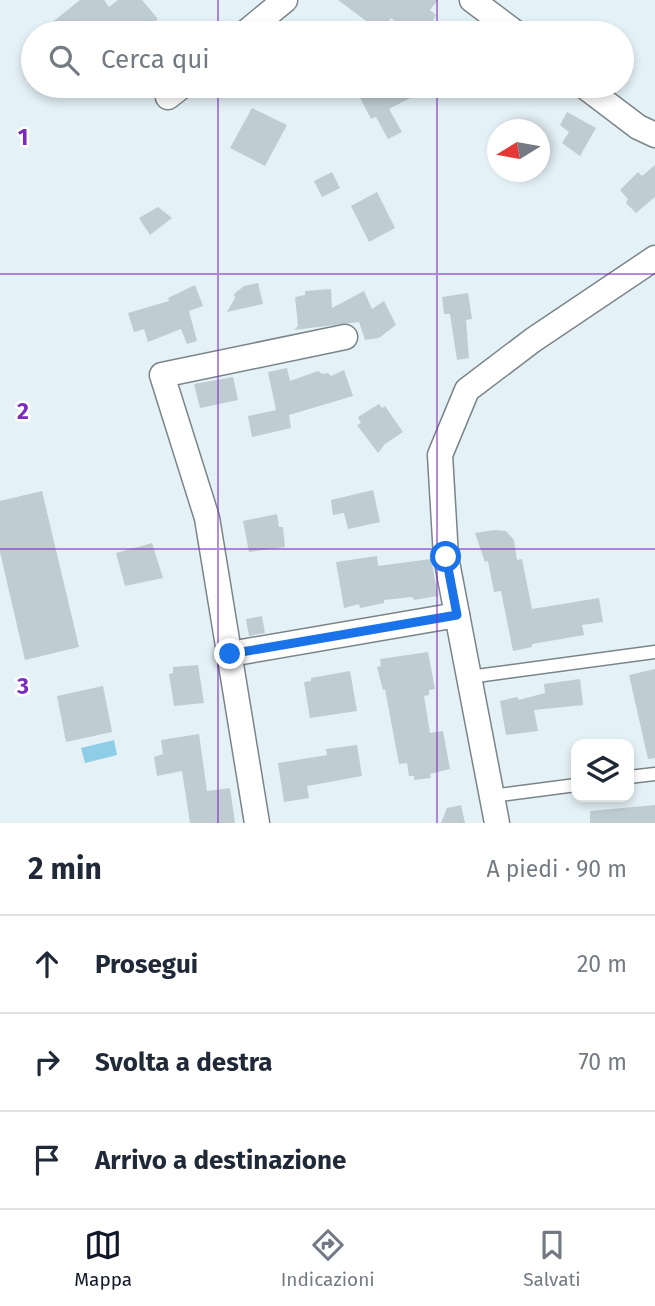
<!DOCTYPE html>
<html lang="it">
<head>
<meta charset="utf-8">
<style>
  :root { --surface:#fff; --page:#f6f6f7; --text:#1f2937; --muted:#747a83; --line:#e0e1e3; --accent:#111827 }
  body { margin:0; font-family:"Fira Sans",sans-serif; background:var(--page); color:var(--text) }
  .controls { position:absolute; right:21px; bottom:21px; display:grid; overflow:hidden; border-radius:14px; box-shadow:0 4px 10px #0003 }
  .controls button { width:63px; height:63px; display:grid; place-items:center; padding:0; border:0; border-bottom:2px solid var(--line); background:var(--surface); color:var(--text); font:35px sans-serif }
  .compass { position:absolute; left:487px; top:119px; width:63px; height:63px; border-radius:50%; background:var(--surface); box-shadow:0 4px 10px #0003; rotate:259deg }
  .stop { position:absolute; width:21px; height:21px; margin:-16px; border:5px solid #1a73e8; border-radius:50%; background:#fff }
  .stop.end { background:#1a73e8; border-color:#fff; box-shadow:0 2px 7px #0008 }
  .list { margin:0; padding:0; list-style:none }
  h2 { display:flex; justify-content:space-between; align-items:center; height:91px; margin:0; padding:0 28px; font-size:30px }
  h2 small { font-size:23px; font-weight:400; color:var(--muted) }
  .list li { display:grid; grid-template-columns:46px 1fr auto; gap:21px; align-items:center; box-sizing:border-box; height:98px; padding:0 28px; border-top:2px solid var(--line) }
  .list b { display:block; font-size:26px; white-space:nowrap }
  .list em { font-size:23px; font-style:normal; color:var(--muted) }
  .icon { flex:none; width:38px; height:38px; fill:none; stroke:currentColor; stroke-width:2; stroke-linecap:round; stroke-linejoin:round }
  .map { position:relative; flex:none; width:655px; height:823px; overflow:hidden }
  .search { position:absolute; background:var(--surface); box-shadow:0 4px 10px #0003; left:21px; right:21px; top:21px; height:77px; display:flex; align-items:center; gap:18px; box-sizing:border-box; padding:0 24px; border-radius:38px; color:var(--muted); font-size:26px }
  .sheet { height:385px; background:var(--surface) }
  nav { display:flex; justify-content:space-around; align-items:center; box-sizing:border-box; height:98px; border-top:2px solid var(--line); background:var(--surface); font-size:19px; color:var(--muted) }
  nav a { display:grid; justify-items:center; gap:4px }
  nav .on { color:var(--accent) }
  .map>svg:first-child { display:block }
</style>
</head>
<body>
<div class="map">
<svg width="655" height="823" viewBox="0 0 655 823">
  <rect width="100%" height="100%" fill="#e4f1f6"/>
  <!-- water -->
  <polygon fill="#8dcee6" points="114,740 117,755 85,763 81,748"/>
  <!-- building -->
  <g fill="#bfccd1">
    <polygon points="80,0 104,0 109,7 118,0 142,0 158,19 151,24 159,33 39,33"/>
    <polygon points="338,0 438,0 430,10 436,15 427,32 416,24 409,31 391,18 381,32"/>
    <polygon points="354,86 406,86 412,97 389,109 402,132 388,139 376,117 371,119"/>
    <polygon points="252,108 287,125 265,166 230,148"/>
    <polygon points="567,112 596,128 580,156 562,143 569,132 560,125"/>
    <polygon points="655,165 655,197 636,213 626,203 628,199 620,190 638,172 642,176"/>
    <polygon points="332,172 340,188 322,197 314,181"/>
    <polygon points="377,192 395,228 369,242 351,206"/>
    <polygon points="158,207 172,218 150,235 139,218"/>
    <polygon points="258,283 263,304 227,312 235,298 234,294 244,286"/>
    <polygon points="195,285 203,306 189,311 197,341 187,344 181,329 148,342 144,329 134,332 128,313 169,301 168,298"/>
    <polygon points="331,289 332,308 364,291 372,309 384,301 396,325 379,338 365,340 359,322 294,330 298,326 295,297 305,295 305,291"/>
    <polygon points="468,293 472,319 466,320 469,358 457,360 450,314 444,314 442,297"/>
    <polygon points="287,368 290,381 318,371 322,374 328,373 331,376 344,370 353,396 289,415 291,428 252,437 248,416 276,410 268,372"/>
    <polygon points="233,377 238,400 200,408 194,384"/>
    <polygon points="379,404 382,408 385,406 403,432 385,444 378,453 357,425 361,423 358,417"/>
    <polygon points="373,490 380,522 348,529 344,513 333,515 331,500"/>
    <polygon points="42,491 79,647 25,660 0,552 0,501"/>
    <polygon points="277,514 279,527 283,527 285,547 249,552 243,521"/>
    <polygon points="494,530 506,531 514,540 517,560 522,559 532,609 599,598 603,622 582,625 584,635 532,644 532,647 513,651 501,591 494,592 488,561 485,562 475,533"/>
    <polygon points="152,543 163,578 125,586 116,553"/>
    <polygon points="377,556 378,566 431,559 438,596 414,600 412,597 384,600 384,603 360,608 359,604 344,608 336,562"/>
    <polygon points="262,616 265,633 249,636 246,619"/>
    <polygon points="428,652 435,689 429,690 429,695 424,696 430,733 443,731 450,769 430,774 431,778 414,780 414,776 409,776 407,763 399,764 385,689 383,690 377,667 381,666 380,659"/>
    <polygon points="198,665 204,703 174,706 169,674 173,673 173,667"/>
    <polygon points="655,669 655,758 648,759 629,675"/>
    <polygon points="350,671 357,711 310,718 304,682 311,681 311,678"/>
    <polygon points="580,679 583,705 534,710 538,731 506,735 500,701 517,697 519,700 545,693 544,684"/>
    <polygon points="103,686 112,732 66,742 57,696"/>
    <polygon points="199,734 207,791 230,788 235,823 190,823 182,771 157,776 154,757 163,754 161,740"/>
    <polygon points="357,745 362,776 307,786 309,798 284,802 278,763 327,755 326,749"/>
    <polygon points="461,805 465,823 441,823 447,808"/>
    <polygon points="655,805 655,823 590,823 590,811"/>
  </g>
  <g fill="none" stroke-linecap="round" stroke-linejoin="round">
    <!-- lane casing -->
    <g stroke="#7a858a" stroke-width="15">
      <g id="lane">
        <polyline points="469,677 655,652"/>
        <polyline points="629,777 655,774"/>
        <polyline points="492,796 576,785"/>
      </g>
    </g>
    <!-- street casing -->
    <g stroke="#7a858a" stroke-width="27">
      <g id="street">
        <polyline points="472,0 516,33"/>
        <polyline points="245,33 285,0"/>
        <polyline points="584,86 638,127 655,135"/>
        <polyline points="168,97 182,86"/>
        <polyline points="230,654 457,615"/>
        <polyline points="257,823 207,518 162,375 345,337"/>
        <polyline points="497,823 446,557 440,455 467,390 533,340 655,258"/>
      </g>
    </g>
    <!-- lane -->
    <use href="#lane" stroke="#fff" stroke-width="12"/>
    <!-- street -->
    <use href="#street" stroke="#fff" stroke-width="24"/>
  </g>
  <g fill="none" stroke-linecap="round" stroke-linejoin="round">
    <!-- route -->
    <polyline stroke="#1a73e8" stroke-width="9" points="230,654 457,615 446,557"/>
  </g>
  <!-- grid -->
  <path fill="none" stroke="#7b2cbf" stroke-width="2" stroke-opacity="0.55" d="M218,0V33M437,0V33M218,86V823M437,86V823M0,274H655M0,549H655"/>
  <g font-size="23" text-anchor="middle" font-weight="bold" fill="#7b2cbf" stroke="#fff" stroke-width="5" stroke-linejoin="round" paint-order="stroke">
    <text x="23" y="145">1</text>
    <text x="23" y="419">2</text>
    <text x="23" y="694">3</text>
  </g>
</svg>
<div class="controls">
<button><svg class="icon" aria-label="layers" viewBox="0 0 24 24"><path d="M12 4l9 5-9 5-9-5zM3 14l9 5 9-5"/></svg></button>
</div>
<svg class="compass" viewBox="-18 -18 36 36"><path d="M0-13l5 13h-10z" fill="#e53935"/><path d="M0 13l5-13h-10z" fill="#747a83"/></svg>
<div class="stop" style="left:446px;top:557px"></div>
<div class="stop end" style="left:230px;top:654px"></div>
<div class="search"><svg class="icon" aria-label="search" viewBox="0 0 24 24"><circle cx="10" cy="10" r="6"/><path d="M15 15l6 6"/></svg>Cerca qui</div>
</div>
<section class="sheet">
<h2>2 min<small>A piedi · 90 m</small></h2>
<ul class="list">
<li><svg class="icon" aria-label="ahead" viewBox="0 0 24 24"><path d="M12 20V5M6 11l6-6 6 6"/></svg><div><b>Prosegui</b></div><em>20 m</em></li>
<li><svg class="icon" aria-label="right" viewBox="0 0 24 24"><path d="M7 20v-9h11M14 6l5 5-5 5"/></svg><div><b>Svolta a destra</b></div><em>70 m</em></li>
<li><svg class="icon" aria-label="arrive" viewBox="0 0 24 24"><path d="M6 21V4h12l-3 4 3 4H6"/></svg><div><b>Arrivo a destinazione</b></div></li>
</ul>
</section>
<nav>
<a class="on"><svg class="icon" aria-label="map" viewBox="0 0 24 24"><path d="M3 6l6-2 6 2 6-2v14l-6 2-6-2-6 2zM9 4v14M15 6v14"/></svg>Mappa</a>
<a><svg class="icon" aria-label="directions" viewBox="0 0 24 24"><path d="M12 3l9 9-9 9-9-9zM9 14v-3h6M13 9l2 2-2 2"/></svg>Indicazioni</a>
<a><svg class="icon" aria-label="saved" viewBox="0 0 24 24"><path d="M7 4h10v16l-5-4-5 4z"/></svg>Salvati</a>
</nav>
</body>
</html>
